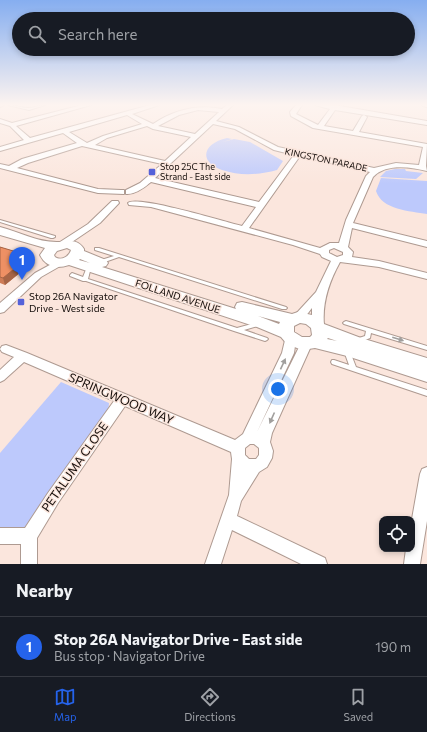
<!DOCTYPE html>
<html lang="en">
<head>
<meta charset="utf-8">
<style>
  :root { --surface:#171b24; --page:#20242c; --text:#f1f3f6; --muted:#9ea1a6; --line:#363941; --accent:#2563eb }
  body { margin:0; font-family:Commissioner,sans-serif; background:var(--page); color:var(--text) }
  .controls { position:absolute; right:12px; bottom:12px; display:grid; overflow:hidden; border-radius:8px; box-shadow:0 2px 6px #0003 }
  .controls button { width:36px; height:36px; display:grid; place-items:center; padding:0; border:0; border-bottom:1px solid var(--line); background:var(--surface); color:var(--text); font:20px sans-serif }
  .you { position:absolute; left:278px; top:389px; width:14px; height:14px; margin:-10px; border:3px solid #fff; border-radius:50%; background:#1a73e8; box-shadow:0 0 0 6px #1a73e833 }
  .badge { display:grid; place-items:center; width:26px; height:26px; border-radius:50%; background:var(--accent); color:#fff; font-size:13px; font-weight:700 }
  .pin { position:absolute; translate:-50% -33px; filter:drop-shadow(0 1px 2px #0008) }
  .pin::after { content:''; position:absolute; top:21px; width:14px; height:12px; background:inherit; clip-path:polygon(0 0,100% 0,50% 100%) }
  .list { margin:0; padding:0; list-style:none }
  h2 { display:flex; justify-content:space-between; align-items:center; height:52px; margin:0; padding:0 16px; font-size:17px }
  h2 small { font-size:13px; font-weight:400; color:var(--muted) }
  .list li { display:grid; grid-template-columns:26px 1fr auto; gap:12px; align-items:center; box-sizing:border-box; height:60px; padding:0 16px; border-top:1px solid var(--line) }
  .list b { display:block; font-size:15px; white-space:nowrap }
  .list p { margin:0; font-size:13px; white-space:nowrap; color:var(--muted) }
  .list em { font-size:13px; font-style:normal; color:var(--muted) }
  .icon { flex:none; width:22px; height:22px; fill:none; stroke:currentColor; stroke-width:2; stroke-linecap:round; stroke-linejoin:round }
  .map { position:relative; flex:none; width:427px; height:564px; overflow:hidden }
  .search { position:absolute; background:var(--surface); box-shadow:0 2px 6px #0003; left:12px; right:12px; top:12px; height:44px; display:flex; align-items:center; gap:10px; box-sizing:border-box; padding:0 14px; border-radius:22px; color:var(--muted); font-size:15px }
  .sheet { height:112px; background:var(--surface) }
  nav { display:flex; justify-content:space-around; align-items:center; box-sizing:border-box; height:56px; border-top:1px solid var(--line); background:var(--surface); font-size:11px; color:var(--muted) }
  nav a { display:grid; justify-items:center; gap:2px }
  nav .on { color:var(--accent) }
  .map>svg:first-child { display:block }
</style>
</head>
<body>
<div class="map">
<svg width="427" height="564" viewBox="0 0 427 564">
  <rect width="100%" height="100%" fill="#fbe6dd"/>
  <!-- green -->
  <g fill="#bdc9fc">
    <path d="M227,138L232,139L223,142L234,139L250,142L283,161L277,170C259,175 240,176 222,170C197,161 204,143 227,138Z"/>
    <polygon points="395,169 405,169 406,171 423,173 416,179 380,177 386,171"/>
    <path d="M381,178L427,181V214C410,211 382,210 376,191Z"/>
    <polygon points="61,382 109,403 108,415 32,522 22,530 0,532 0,453"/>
  </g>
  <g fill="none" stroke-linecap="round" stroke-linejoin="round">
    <!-- lane casing -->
    <g stroke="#ae9a91" stroke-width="2">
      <g id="lane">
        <polygon points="0,105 4,105 0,107"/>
        <path d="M8,105C15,105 21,108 28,108C34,108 40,105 45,105L29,110Z"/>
        <polygon points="0,220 55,236 55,237 53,238 51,238 0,222"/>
        <polygon points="95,248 99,248 286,307 287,308 286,309 282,309 119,257 102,263 98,263 98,261 114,256 95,250"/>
        <polygon points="89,265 91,267 88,279 237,328 259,322 261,323 262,324 261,325 244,330 267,338 268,339 267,340 265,341 234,331 86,281 83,281 70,276 70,275 72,273 83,277 87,267"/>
        <polygon points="346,321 427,346 427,350 371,333 370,338 358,343 356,343 355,341 356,339 365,336 366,331 344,324 343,323 344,322"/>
        <polygon points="345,349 349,349 356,367 427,390 427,396 332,364 331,362 332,360 334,360 349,365 344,351"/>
      </g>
    </g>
    <!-- street casing -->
    <g stroke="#ae9a91" stroke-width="2">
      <g id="street">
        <path d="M82,105H91L16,126L30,138L150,105H159L132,114L153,124C174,110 197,104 222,109L227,105H233L216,121L239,127L278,147L374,168L396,163L419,165L423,147L313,128L291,116L290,112L296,105H302L296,114L318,125L330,109L315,105H334L427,121V125L335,110L324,126L353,131L362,116L364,115L367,117L359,132L427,144L426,166L427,171C411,167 386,163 373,177L353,223L427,241V247L352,228L348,247L353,252L352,257L379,261L427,273V279L379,267L340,262C329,282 322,302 324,325L322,328H314L312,325V308C307,314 303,322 294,320L293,317L316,292L331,261L322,257L320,254L293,245L151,207L129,205L128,203C137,195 226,222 242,226L256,207L151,182C145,187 135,195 126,194V190L140,183L162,164L82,146L28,163L17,168L98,189L121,190H124V194L98,193L0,168V164L9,166L22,159L77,143L63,133L0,151V147L24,140L10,126L0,123V119L12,123ZM198,110L219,112L195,134L158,126L179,115ZM127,115L142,124L103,136L87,143L69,132ZM213,124L235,129L274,150L294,155L259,202L155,178ZM147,126L153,129L191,137L165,161L95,145L107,138ZM300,156L370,172L366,176L346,220L339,243H330L320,248L249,228ZM334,248L343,252V255L337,257L329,253V250Z"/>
        <polygon points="422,105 427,105 427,107 423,106"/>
        <polygon points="112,201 118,201 119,203 100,223 66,246 60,246 58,244 60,242 88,224"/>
        <polygon points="59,260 62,261 64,263 62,265 41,277 4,312 0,313 0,303 35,273"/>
        <path d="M290,335L294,336L296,339L294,353L257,432L302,341L306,340L310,341L312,344L272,433L270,442L273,451L272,458L267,467L259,472L241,501L237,516L325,558L327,564H301L232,530L221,564H205L229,495L232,459L231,452L125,406L58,503L37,538V564H21V544H0V528H25L48,493L114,401L24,362L4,380L0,382V370L14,357L2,352L0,349L2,346L6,345L27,353L235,440L243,434L282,353L286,336ZM250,444H254L259,448V455L256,459H249L245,455V448Z"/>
        <polygon points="427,467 427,521 420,564 404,564 406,549 412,549 412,519 420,474 422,469"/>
      </g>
    </g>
    <!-- secondary casing -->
    <g stroke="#ae9a91" stroke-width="2">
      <path id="secondary" d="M0,227C19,232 39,243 59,242C69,242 77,238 84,249V251L106,260L108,263L106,266L102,267L236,309L235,307L237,303L242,302L292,314L298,312L312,315L320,318L324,324L361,338L427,358V382L347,356L315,348L302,350L287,344L281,337L257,327L69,265C57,269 46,267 40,255L45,248L0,235ZM67,248L71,250C69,257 61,261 55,257L54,255L57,251ZM80,259L90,263L79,260ZM258,316L280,322L279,324ZM300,323L306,324L311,328L312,335L310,337H302L294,332V326ZM328,338L337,341L327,339Z"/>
    </g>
    <!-- lane -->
    <use href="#lane" fill="#fff" fill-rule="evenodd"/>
    <!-- street -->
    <use href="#street" fill="#fff" fill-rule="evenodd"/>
    <!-- secondary -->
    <use href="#secondary" fill="#fff" fill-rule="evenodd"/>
  </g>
  <!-- wall -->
  <polygon fill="#cd7c56" points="0,247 30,256 32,263 5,285 0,283"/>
  <!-- shaded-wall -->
  <polygon fill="#a76546" points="30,256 32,263 5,285 3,278"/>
  <!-- building -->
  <polygon fill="#ee9064" stroke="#a76546" points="0,247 30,256 3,278 0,277"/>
  <!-- one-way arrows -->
  <defs><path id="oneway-solid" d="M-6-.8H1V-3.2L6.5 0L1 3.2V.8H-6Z"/></defs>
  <g fill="#a19f9d">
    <use href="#oneway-solid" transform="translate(398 339) rotate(17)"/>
    <use href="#oneway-solid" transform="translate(283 364) rotate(-65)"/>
    <use href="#oneway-solid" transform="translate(272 418) rotate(114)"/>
  </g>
  <!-- sky -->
  <linearGradient id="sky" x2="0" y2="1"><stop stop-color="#86aef0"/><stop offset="0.57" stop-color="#fdf4f0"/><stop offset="1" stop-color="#fdf4f0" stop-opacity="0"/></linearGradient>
  <rect width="427" height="184" fill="url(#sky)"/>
  <!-- markers -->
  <g fill="#5562d9" stroke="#fbe6dd" stroke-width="1.5">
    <rect x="148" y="168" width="8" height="8" rx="2"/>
    <rect x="17" y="298" width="8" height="8" rx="2"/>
  </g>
  <g text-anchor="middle" stroke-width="3" stroke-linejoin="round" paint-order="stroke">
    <!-- far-street labels -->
    <g font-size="9" fill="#150e0b" stroke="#fbe6dd">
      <text transform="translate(326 160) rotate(12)" y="3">KINGSTON PARADE</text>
    </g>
    <!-- far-poi labels -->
    <g font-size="9" fill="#150e0b" stroke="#fbe6dd" text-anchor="start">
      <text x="160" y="170">Stop 25C The<tspan x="160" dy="10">Strand - East side</tspan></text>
    </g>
    <!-- poi labels -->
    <g font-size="10" fill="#150e0b" stroke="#fbe6dd" text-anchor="start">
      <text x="29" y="300">Stop 26A Navigator<tspan x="29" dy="12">Drive - West side</tspan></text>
    </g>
    <!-- street labels -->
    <g font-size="10" fill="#150e0b" stroke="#fbe6dd">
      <text transform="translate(178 296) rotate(18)" y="4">FOLLAND AVENUE</text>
    </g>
    <!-- near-street labels -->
    <g font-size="12" fill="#150e0b" stroke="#fbe6dd">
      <text transform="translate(121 399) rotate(23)" y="4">SPRINGWOOD WAY</text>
      <text transform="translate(75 467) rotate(-55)" y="4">PETALUMA CLOSE</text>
    </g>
  </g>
</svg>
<div class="controls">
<button><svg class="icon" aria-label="locate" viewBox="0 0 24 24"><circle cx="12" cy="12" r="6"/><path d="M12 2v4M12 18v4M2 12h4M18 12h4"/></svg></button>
</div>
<div class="you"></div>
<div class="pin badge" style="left:22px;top:280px">1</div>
<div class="search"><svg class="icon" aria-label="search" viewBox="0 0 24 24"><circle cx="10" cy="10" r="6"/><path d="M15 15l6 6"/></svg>Search here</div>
</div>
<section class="sheet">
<h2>Nearby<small></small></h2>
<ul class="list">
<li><span class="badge">1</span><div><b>Stop 26A Navigator Drive - East side</b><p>Bus stop · Navigator Drive</p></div><em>190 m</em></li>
</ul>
</section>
<nav>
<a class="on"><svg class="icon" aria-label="map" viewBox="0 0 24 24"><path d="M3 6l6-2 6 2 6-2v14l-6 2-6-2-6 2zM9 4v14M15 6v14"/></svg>Map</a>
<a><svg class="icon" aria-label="directions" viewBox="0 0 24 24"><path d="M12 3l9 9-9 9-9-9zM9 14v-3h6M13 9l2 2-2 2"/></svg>Directions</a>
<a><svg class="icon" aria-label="saved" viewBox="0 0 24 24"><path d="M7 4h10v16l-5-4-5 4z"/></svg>Saved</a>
</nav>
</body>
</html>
